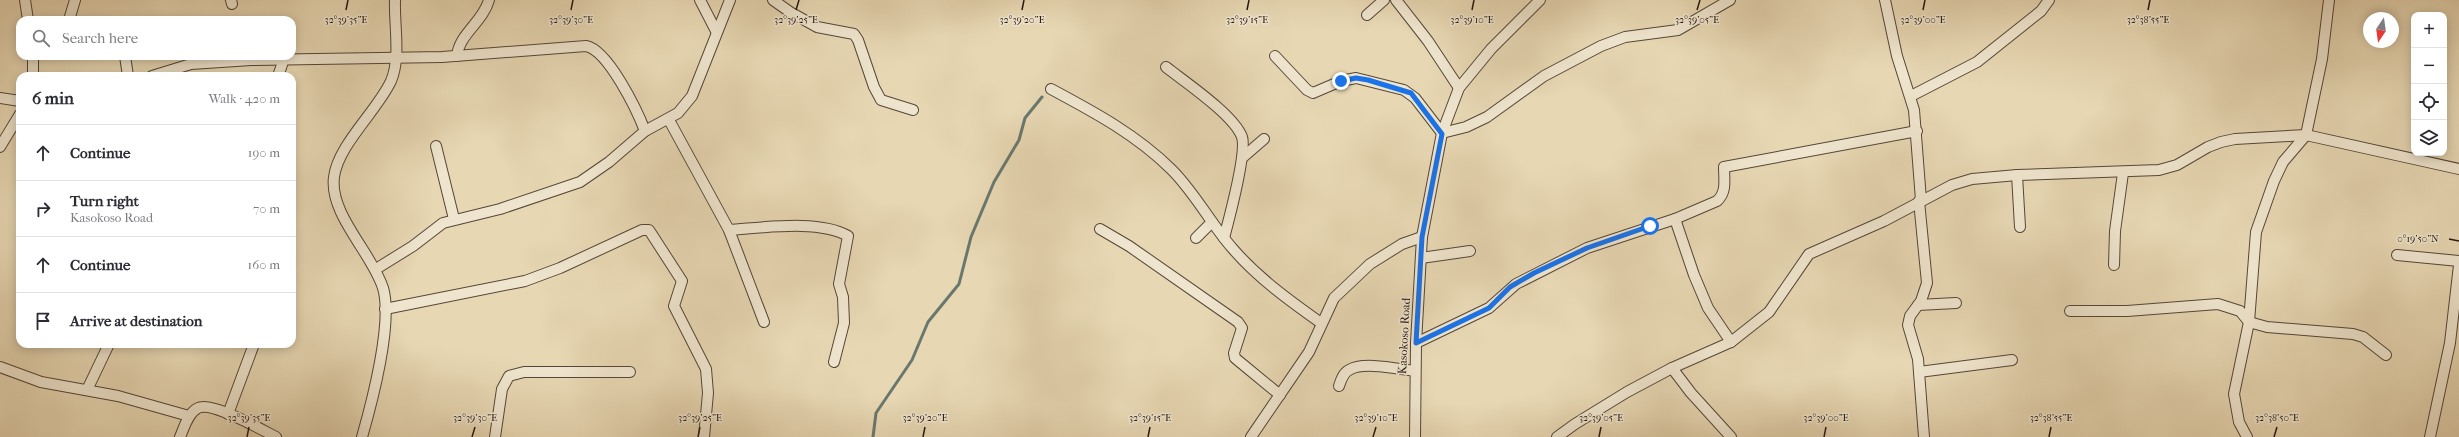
<!DOCTYPE html>
<html lang="en">
<head>
<meta charset="utf-8">
<style>
  :root { --surface:#fff; --page:#f2f2f3; --text:#2b2b33; --muted:#7c7c81; --line:#e1e1e2 }
  body { margin:0; font-family:"IM FELL French Canon",serif; background:var(--page); color:var(--text) }
  .controls { position:absolute; right:12px; top:12px; display:grid; overflow:hidden; border-radius:8px; box-shadow:0 2px 10px #0003 }
  .controls button { width:36px; height:36px; display:grid; place-items:center; padding:0; border:0; border-bottom:1px solid var(--line); background:var(--surface); color:var(--text); font:20px sans-serif }
  .compass { position:absolute; left:2363px; top:12px; width:36px; height:36px; border-radius:50%; background:var(--surface); box-shadow:0 2px 10px #0003; rotate:193deg }
  .stop { position:absolute; width:12px; height:12px; margin:-9px; border:3px solid #1a73e8; border-radius:50%; background:#fff }
  .stop.end { background:#1a73e8; border-color:#fff; box-shadow:0 1px 4px #0008 }
  .list { margin:0; padding:0; list-style:none }
  h2 { display:flex; justify-content:space-between; align-items:center; height:52px; margin:0; padding:0 16px; font-size:17px }
  h2 small { font-size:13px; font-weight:400; color:var(--muted) }
  .list li { display:grid; grid-template-columns:26px 1fr auto; gap:12px; align-items:center; box-sizing:border-box; height:56px; padding:0 16px; border-top:1px solid var(--line) }
  .list b { display:block; font-size:15px; white-space:nowrap }
  .list p { margin:0; font-size:13px; white-space:nowrap; color:var(--muted) }
  .list em { font-size:13px; font-style:normal; color:var(--muted) }
  .icon { flex:none; width:22px; height:22px; fill:none; stroke:currentColor; stroke-width:2; stroke-linecap:round; stroke-linejoin:round }
  .map { position:relative; flex:none; width:2459px; height:437px; overflow:hidden }
  .search { position:absolute; background:var(--surface); box-shadow:0 2px 10px #0003; left:16px; top:16px; width:280px; height:44px; display:flex; align-items:center; gap:10px; box-sizing:border-box; padding:0 14px; border-radius:12px; color:var(--muted); font-size:15px }
  .panel { position:absolute; background:var(--surface); box-shadow:0 2px 10px #0003; left:16px; top:72px; width:280px; height:276px; border-radius:12px }
  .map>svg:first-child { display:block }
</style>
</head>
<body>
<div class="map">
<svg width="2459" height="437" viewBox="0 0 2459 437">
  <rect width="100%" height="100%" fill="#e7d7b3"/>
  <filter id="stains"><feTurbulence type="fractalNoise" baseFrequency=".005" numOctaves="4"/><feColorMatrix values="0 0 0 0 .2 0 0 0 0 .09 0 0 0 0 .02 0 0 0 .5 -.17"/></filter>
  <radialGradient id="worn" r=".72"><stop offset=".6" stop-color="#630" stop-opacity="0"/><stop offset="1" stop-color="#630" stop-opacity=".3"/></radialGradient>
  <g fill="none" stroke-linecap="round" stroke-linejoin="round">
    <!-- stream -->
    <polyline stroke="#69786e" stroke-width="3" points="873,437 876,413 912,360 928,322 959,284 971,237 994,182 1019,140 1025,118 1042,97"/>
    <!-- minor casing -->
    <g stroke="#544638" stroke-width="12">
      <g id="minor">
        <polyline points="25,0 28,20"/>
        <polyline points="231,0 232,4"/>
        <polyline points="700,0 716,31"/>
        <polyline points="773,0 790,12 817,27 854,34 858,40 874,87 881,100 913,110"/>
        <polyline points="1396,0 1428,41 1459,88"/>
        <polyline points="1885,0 1897,56 1914,110 1921,200"/>
        <polyline points="1367,15 1384,0"/>
        <polyline points="69,20 75,0"/>
        <polyline points="125,56 128,76"/>
        <path d="M457,56C459,34 483,22 489,0"/>
        <polyline points="1275,56 1307,90 1313,93 1341,81 1356,78 1404,90 1415,98 1442,133 1466,127 1487,117 1544,76 1601,46 1625,37 1678,30 1730,0"/>
        <path d="M1166,67C1185,82 1234,115 1242,137C1247,153 1229,219 1224,238"/>
        <polyline points="33,76 33,56"/>
        <path d="M152,76L191,64L251,60L442,57L586,46C608,50 637,110 645,131"/>
        <polyline points="278,76 284,59"/>
        <path d="M1051,89C1094,112 1137,135 1172,170C1195,193 1211,224 1233,249C1258,278 1290,301 1321,323"/>
        <polyline points="1911,96 1977,62 2041,11 2049,0"/>
        <polyline points="0,98 20,101"/>
        <polyline points="669,120 729,230 764,322"/>
        <polyline points="436,146 454,219"/>
        <polyline points="0,147 20,114"/>
        <polyline points="1242,158 1264,139"/>
        <polyline points="2017,175 2020,227"/>
        <polyline points="1919,201 1927,283 1921,301 1910,316 1908,325 1918,359 1924,437"/>
        <polyline points="1100,229 1129,246 1238,322 1242,328 1234,353 1235,358 1280,395"/>
        <path d="M729,230C761,228 820,219 848,236L839,284L843,297L844,323L834,362"/>
        <polyline points="1196,238 1212,222"/>
        <polyline points="2397,255 2459,261"/>
        <polyline points="1421,258 1470,251"/>
        <polyline points="2114,265 2115,231 2123,173"/>
        <polyline points="376,269 413,246 443,223 500,209 580,182 609,162 645,131 678,113 692,96 730,0"/>
        <polyline points="1918,305 1956,303"/>
        <polyline points="385,309 525,281 560,268 642,230 649,230 682,281 674,306 706,369 708,393 704,437"/>
        <polyline points="2070,311 2127,311 2218,304 2240,311 2249,322 2267,327 2353,334 2363,337 2386,355"/>
        <path d="M1731,342L1708,308L1694,275L1675,219L1717,201C1727,192 1724,180 1724,167L1917,131"/>
        <polyline points="1416,343 1489,308 1516,284 1587,248 1675,219"/>
        <polyline points="0,367 41,382 118,396 189,416"/>
        <polyline points="1672,368 1691,393 1731,437"/>
        <polyline points="1919,372 2012,360"/>
        <path d="M1339,386C1341,380 1343,373 1349,370C1363,361 1398,369 1415,371"/>
        <polyline points="87,390 109,344"/>
        <polyline points="228,414 254,344"/>
        <path d="M180,437C184,428 188,413 198,408C212,401 262,430 276,437"/>
        <path d="M362,437C372,402 393,322 383,288C372,253 329,214 334,177C338,145 377,111 391,81C401,57 394,26 395,0"/>
        <polyline points="495,437 502,389 509,376 524,372 630,372"/>
        <polyline points="1251,437 1309,352 1334,298 1370,264 1402,244 1422,237"/>
        <polyline points="1415,437 1416,343 1422,237 1442,133 1459,88 1491,49 1540,0"/>
        <polyline points="1557,437 1575,424 1627,392 1672,368 1731,342 1769,312 1809,254 1884,221 1952,185 1972,179 2017,175 2159,170 2177,165 2208,147 2221,142 2235,139 2306,135 2459,169"/>
        <polyline points="2247,437 2239,422 2234,394 2249,322 2256,232 2274,181 2283,162 2306,135 2322,59 2329,0"/>
        <polyline points="2430,437 2450,343 2459,265"/>
      </g>
    </g>
    <!-- minor -->
    <use href="#minor" stroke="#efe5ce" stroke-width="10"/>
  </g>
  <g fill="none" stroke-linecap="round" stroke-linejoin="round">
    <!-- route -->
    <polyline stroke="#1a73e8" stroke-width="5" points="1341,81 1356,78 1368,80 1411,93 1442,134 1422,237 1416,343 1489,308 1510,287 1534,273 1587,248 1650,226"/>
  </g>
  <!-- ticks -->
  <path fill="none" stroke="#23160f" stroke-width="1.5" d="M346,10L348,0M571,10L573,0M796,10L799,0M1022,10L1024,0M1247,10L1249,0M1472,10L1474,0M1697,10L1700,0M1923,10L1925,0M2148,10L2150,0M2449,239L2459,241M247,437L249,427M472,437L475,427M698,437L700,427M923,437L925,427M1148,437L1150,427M1373,437L1376,427M1599,437L1601,427M1824,437L1826,427M2049,437L2051,427M2274,437L2277,427"/>
  <g text-anchor="middle" stroke-width="3" stroke-linejoin="round" paint-order="stroke">
    <!-- street labels -->
    <g font-size="12" fill="#23160f" stroke="#efe5ce">
      <text transform="translate(1404 336) rotate(-87)" y="4">Kasokoso Road</text>
    </g>
  </g>
  <g font-size="10" text-anchor="middle" fill="#23160f" stroke="#efe5ce" stroke-width="3" stroke-linejoin="round" paint-order="stroke">
    <text x="796" y="23">32°39'25"E</text>
    <text x="1247" y="23">32°39'15"E</text>
    <text x="1472" y="23">32°39'10"E</text>
    <text x="1697" y="23">32°39'05"E</text>
    <text x="1923" y="23">32°39'00"E</text>
    <text x="346" y="23">32°39'35"E</text>
    <text x="571" y="23">32°39'30"E</text>
    <text x="1022" y="23">32°39'20"E</text>
    <text x="2148" y="23">32°38'55"E</text>
    <text x="2418" y="242">0°19'50"N</text>
    <text x="249" y="421">32°39'35"E</text>
    <text x="475" y="421">32°39'30"E</text>
    <text x="700" y="421">32°39'25"E</text>
    <text x="925" y="421">32°39'20"E</text>
    <text x="1150" y="421">32°39'15"E</text>
    <text x="1376" y="421">32°39'10"E</text>
    <text x="1601" y="421">32°39'05"E</text>
    <text x="1826" y="421">32°39'00"E</text>
    <text x="2051" y="421">32°38'55"E</text>
    <text x="2277" y="421">32°38'50"E</text>
  </g>
  <rect width="100%" height="100%" filter="url(#stains)"/>
  <rect width="100%" height="100%" fill="url(#worn)"/>
</svg>
<div class="controls">
<button>+</button>
<button>−</button>
<button><svg class="icon" aria-label="locate" viewBox="0 0 24 24"><circle cx="12" cy="12" r="6"/><path d="M12 2v4M12 18v4M2 12h4M18 12h4"/></svg></button>
<button><svg class="icon" aria-label="layers" viewBox="0 0 24 24"><path d="M12 4l9 5-9 5-9-5zM3 14l9 5 9-5"/></svg></button>
</div>
<svg class="compass" viewBox="-18 -18 36 36"><path d="M0-13l5 13h-10z" fill="#e53935"/><path d="M0 13l5-13h-10z" fill="#7c7c81"/></svg>
<div class="stop" style="left:1650px;top:226px"></div>
<div class="stop end" style="left:1341px;top:81px"></div>
<div class="search"><svg class="icon" aria-label="search" viewBox="0 0 24 24"><circle cx="10" cy="10" r="6"/><path d="M15 15l6 6"/></svg>Search here</div>
<section class="panel">
<h2>6 min<small>Walk · 420 m</small></h2>
<ul class="list">
<li><svg class="icon" aria-label="ahead" viewBox="0 0 24 24"><path d="M12 20V5M6 11l6-6 6 6"/></svg><div><b>Continue</b></div><em>190 m</em></li>
<li><svg class="icon" aria-label="right" viewBox="0 0 24 24"><path d="M7 20v-9h11M14 6l5 5-5 5"/></svg><div><b>Turn right</b><p>Kasokoso Road</p></div><em>70 m</em></li>
<li><svg class="icon" aria-label="ahead" viewBox="0 0 24 24"><path d="M12 20V5M6 11l6-6 6 6"/></svg><div><b>Continue</b></div><em>160 m</em></li>
<li><svg class="icon" aria-label="arrive" viewBox="0 0 24 24"><path d="M6 21V4h12l-3 4 3 4H6"/></svg><div><b>Arrive at destination</b></div></li>
</ul>
</section>
</div>
</body>
</html>
